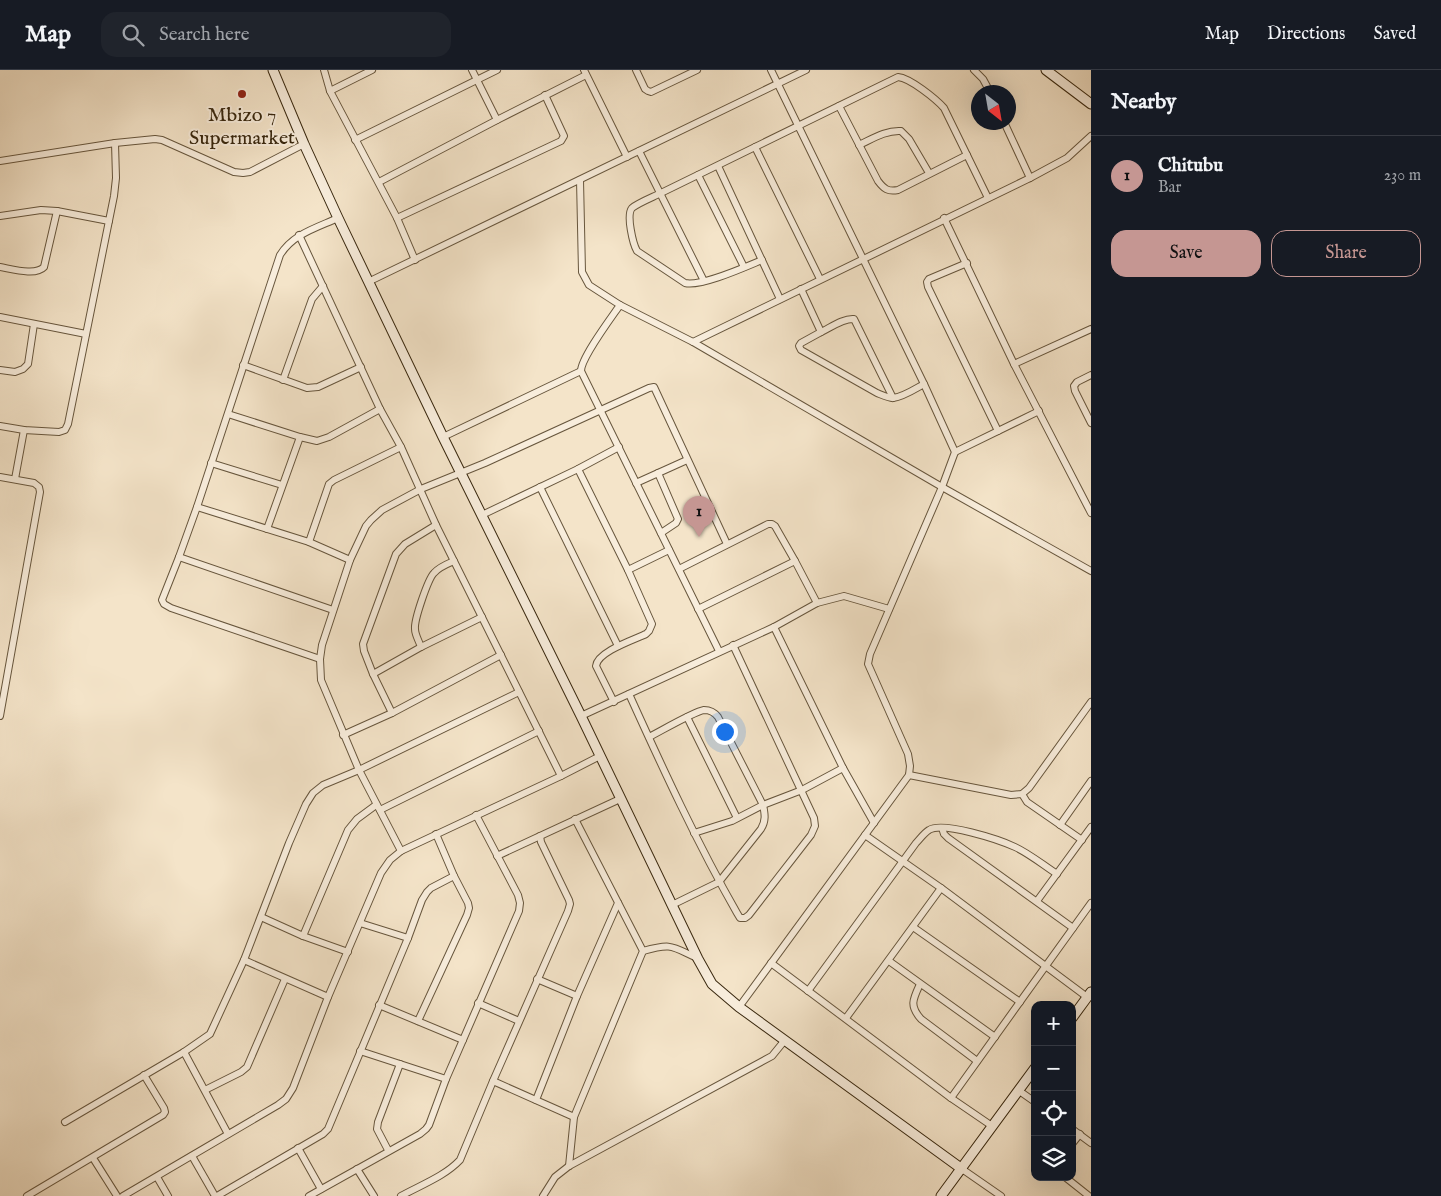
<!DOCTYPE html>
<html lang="en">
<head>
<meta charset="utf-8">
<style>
  :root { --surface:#171b24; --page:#20242c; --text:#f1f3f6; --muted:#9ea1a6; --line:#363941; --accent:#c59692 }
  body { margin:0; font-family:"IM FELL English",serif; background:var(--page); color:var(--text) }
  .controls { position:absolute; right:15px; bottom:15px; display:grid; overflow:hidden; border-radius:10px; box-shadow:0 5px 20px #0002 }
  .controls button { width:45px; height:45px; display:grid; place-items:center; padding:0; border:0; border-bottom:1px solid var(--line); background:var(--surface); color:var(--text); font:25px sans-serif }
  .compass { position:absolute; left:971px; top:15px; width:45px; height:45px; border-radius:50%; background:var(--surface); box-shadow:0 5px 20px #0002; rotate:149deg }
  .you { position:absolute; left:724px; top:661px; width:18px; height:18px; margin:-12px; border:4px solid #fff; border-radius:50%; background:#1a73e8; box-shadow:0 0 0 8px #1a73e833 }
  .badge { display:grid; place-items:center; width:32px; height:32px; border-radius:50%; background:var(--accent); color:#111; font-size:16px; font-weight:700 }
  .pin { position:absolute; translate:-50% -41px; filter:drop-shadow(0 1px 2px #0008) }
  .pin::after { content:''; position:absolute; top:26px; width:18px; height:15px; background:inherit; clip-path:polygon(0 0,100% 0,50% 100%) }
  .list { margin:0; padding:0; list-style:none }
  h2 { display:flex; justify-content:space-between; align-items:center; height:65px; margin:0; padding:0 20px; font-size:21px }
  h2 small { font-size:16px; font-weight:400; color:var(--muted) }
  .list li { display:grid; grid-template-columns:32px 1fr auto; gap:15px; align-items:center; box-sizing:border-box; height:80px; padding:0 20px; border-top:1px solid var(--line) }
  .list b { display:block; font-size:19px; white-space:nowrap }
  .list p { margin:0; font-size:16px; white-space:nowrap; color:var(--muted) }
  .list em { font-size:16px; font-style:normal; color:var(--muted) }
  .actions { display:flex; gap:10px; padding:15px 20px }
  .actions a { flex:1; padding:11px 0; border:1px solid var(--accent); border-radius:15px; text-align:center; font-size:18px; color:var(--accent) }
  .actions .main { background:var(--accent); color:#111 }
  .icon { flex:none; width:28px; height:28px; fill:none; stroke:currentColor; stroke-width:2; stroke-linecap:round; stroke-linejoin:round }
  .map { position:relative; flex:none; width:1091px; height:1126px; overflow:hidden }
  header { display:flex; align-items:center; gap:30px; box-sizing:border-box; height:70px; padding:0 25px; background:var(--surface); border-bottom:1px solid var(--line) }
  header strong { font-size:24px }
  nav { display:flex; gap:28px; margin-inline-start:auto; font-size:18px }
  .search { width:350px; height:45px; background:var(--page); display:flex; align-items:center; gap:12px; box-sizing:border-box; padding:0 18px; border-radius:15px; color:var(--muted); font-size:19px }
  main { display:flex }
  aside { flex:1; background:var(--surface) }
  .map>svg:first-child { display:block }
</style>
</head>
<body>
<header>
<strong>Map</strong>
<div class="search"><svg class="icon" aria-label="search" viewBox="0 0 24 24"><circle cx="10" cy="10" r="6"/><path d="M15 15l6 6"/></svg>Search here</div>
<nav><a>Map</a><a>Directions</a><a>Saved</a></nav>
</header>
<main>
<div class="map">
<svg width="1091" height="1126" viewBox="0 0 1091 1126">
  <rect width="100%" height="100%" fill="#f4e4c9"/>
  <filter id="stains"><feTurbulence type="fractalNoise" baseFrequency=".004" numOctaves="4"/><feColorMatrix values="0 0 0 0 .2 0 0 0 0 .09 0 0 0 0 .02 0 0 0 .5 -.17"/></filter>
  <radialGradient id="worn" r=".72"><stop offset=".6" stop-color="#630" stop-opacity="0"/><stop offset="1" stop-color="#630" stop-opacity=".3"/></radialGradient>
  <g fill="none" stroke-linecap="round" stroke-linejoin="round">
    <!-- street casing -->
    <g stroke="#67563d" stroke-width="8">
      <g id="street">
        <polyline points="324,0 330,21 397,148 415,190"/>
        <polyline points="472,0 497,50"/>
        <polyline points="584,0 627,87"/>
        <polyline points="636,0 645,19 648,21 651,22 697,0"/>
        <polyline points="974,0 983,9 990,22"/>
        <polyline points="330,21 372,0"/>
        <path d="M839,36L878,111C884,119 888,122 898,120L967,85"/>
        <polyline points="1004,52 1030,108"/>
        <polyline points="355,70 497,0"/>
        <path d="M859,75C872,69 886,60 901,61L909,69L929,103"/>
        <polyline points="755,77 820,209"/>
        <polyline points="639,81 704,211"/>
        <polyline points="0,91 115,73 155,69 162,70 234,102 243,103 250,102 304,74"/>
        <polyline points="718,96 780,229"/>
        <polyline points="698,105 744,197"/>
        <polyline points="580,110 582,202 589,215 620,235 693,272 1030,108 1067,88 1091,66"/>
        <polyline points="379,112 497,50 586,5"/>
        <polyline points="0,146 41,140 57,141 109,151"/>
        <polyline points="397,148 561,71 564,66 545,25"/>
        <polyline points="944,148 1014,294 1091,443"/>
        <polyline points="299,165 380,339 401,377 436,455 561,706"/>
        <path d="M762,190C745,197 701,217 685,213L637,181C633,174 626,145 632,138C638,133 653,127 661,123L898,7C910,8 936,29 944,38L988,128"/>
        <polyline points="967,193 929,209 927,212 928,217 998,361"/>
        <path d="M0,197C12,199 36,206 44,197L57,141"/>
        <polyline points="368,212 806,0"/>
        <path d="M801,219L821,262L801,273L799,276L801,280L877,323C882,325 888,328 893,328C903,327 915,319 924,314"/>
        <path d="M620,235C611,248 581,288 581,301L719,581"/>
        <polyline points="0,247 86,264"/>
        <path d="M821,262C830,258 843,248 854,249L893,328"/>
        <polyline points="693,272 942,417 1091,501"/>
        <polyline points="1014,294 1091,259"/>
        <polyline points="243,295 307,318 318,317 361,297"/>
        <polyline points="0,300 15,302 23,299 28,294 34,254"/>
        <polyline points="1091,305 1077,312 1074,316 1075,321 1091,353"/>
        <polyline points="283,310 312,229 323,216"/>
        <polyline points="228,344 300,367 317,371 329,367 380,339"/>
        <polyline points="0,356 24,360 59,362 65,360 68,354 114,126 116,108 115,73"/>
        <polyline points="443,367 581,301"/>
        <polyline points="955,382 1039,341"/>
        <polyline points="211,393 282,415"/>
        <path d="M578,399L628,500L652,554L649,561L646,564C633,570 597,582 596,596L614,632"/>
        <polyline points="658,403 678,449 676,453 661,463"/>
        <polyline points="0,407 34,413 39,417 40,422 0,646"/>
        <polyline points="15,409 24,360"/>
        <polyline points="636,413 687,390"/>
        <polyline points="540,417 618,576"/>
        <polyline points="197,437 309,472 350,490"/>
        <polyline points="482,445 578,399 619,377"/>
        <polyline points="267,459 300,367"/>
        <polyline points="309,472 329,414 334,410 401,377"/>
        <polyline points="179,487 333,540"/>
        <polyline points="679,499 768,454 772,454 775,456 795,491 817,533"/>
        <polyline points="628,500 669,480"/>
        <polyline points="698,539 795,491"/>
        <polyline points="774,557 843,698 874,753"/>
        <path d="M421,577C419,571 415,565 415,559C414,550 428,509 434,503C439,497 447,494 454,491"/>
        <path d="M320,589L171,538L164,534L162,530L179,487L197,437L280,185C293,164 316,158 338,148"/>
        <polyline points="373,604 364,581 363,574 396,484 405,474 436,455"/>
        <path d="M629,624C663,699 697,773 737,843L740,848H745L749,845L811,765L815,756L814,748L733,575"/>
        <polyline points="392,643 373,604 421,577 482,547"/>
        <polyline points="581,646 774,557 817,533 844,526 889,539"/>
        <polyline points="687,647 737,748"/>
        <polyline points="343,665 392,643 501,585"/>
        <path d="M649,667C661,661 693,642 704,640C711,640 715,643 718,647L763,735C765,744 766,751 761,759L719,812L672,835"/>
        <polyline points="909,705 1011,725 1022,724 1029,718 1091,632"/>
        <polyline points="1022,724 1027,732 1082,770"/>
        <polyline points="380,740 539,661"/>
        <polyline points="1060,755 1091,711"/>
        <polyline points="942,758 944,764 948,768 1073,858"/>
        <polyline points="694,763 732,751 763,735 802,720 843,698"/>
        <polyline points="865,765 941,818 1087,927"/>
        <polyline points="401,781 359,700 321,610 320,589 322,575 350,490 366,456 371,450 382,440 421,419 485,393 649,318 654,317 727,474"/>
        <polyline points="497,786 620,729"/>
        <polyline points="1037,831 1091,757"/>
        <polyline points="261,847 303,866 348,882"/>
        <polyline points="360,853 408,868"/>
        <polyline points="913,857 1020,932"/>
        <polyline points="303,866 348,760 357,749 376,735"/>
        <path d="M643,881C672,873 671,876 697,888"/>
        <polyline points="244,890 328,927"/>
        <polyline points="889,891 995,967"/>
        <polyline points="771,893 951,1028 992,1056"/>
        <polyline points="537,909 577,926"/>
        <path d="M920,914C913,929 909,936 921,949L977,991"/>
        <path d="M808,921L916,773C920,769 924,763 929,760C943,751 1000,770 1015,777C1030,784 1043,795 1057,804"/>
        <polyline points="478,933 519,951"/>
        <polyline points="379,935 463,970"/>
        <polyline points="739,937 909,705 910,696 908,684 868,594 870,584 942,417 955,382 924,314 771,0"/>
        <polyline points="846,948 941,818"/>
        <polyline points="418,951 467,845 469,838 468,833 454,806 436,764"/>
        <polyline points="360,981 446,1009"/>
        <polyline points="184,982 228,1064"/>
        <polyline points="493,1011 574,1047"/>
        <polyline points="205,1020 241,1002 247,997 285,909"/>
        <polyline points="1018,1020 1035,1032"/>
        <polyline points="951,1028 1091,833"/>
        <polyline points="536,1030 577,926 618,833"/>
        <polyline points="65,1052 184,982 210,964 244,890 289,773 306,734 313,723 323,715 359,700 519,622"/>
        <polyline points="1072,1059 1091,1073"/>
        <polyline points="1072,1074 1080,1064"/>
        <polyline points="298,1078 321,1119"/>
        <polyline points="388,1080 377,1059 378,1052 400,994"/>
        <polyline points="192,1086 215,1126"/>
        <polyline points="93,1088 117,1126"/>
        <polyline points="569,1096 574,1047 643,881 575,749"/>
        <polyline points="357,1099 374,1126"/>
        <polyline points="962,1099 1001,1126"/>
        <polyline points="157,1107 168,1126"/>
        <polyline points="1065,1107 1089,1126"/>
        <polyline points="27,1126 163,1045 165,1042 164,1038 144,1005"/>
        <polyline points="123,1126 278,1035 286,1029 293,1018 328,927 381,803 390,790 401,781 561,706 600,686"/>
        <polyline points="217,1126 323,1064 328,1059 408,868 422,830 427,822 431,818 454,806"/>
        <polyline points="309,1126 420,1064 426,1059 429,1055 446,1009 519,841 520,833 518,825 476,745"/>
        <path d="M401,1126C421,1115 445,1106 460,1090L493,1011L568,841L570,834L569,830L541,772L540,766"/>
        <polyline points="543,1126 555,1107 569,1096 772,986 785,970"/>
      </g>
    </g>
    <!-- secondary casing -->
    <g stroke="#38270e" stroke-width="11">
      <g id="secondary">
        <polyline points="273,0 304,74 338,148 443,367 581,646 698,889 712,914 739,937 962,1099"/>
        <polyline points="1046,0 1091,34"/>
        <polyline points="1072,948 1091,922"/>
        <polyline points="941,1126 1035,998"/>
      </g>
    </g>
    <!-- street -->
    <use href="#street" stroke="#f8eddc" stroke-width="6"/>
    <!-- secondary -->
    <use href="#secondary" stroke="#f8eddc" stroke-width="9"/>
  </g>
  <!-- markers -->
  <circle fill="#8f2418" stroke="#f8eddc" stroke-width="2" cx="242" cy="24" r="5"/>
  <g text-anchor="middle" stroke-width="4" stroke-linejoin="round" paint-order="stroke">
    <!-- poi labels -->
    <g font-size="20" fill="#38270e" stroke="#f8eddc">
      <text x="242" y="51">Mbizo 7<tspan x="242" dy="23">Supermarket</tspan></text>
    </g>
  </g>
  <rect width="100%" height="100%" filter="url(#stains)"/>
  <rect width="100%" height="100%" fill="url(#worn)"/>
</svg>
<div class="controls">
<button>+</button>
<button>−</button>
<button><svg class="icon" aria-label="locate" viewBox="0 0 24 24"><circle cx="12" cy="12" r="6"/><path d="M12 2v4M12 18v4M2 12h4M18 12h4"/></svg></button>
<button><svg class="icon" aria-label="layers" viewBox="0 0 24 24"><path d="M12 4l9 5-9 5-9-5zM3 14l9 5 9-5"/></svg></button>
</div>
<svg class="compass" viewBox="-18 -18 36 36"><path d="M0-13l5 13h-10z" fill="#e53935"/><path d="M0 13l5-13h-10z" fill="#9ea1a6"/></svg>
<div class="you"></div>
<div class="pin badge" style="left:699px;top:467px">1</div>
</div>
<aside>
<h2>Nearby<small></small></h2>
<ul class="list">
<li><span class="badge">1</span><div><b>Chitubu</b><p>Bar</p></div><em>230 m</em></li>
</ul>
<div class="actions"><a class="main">Save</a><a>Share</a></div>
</aside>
</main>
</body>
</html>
